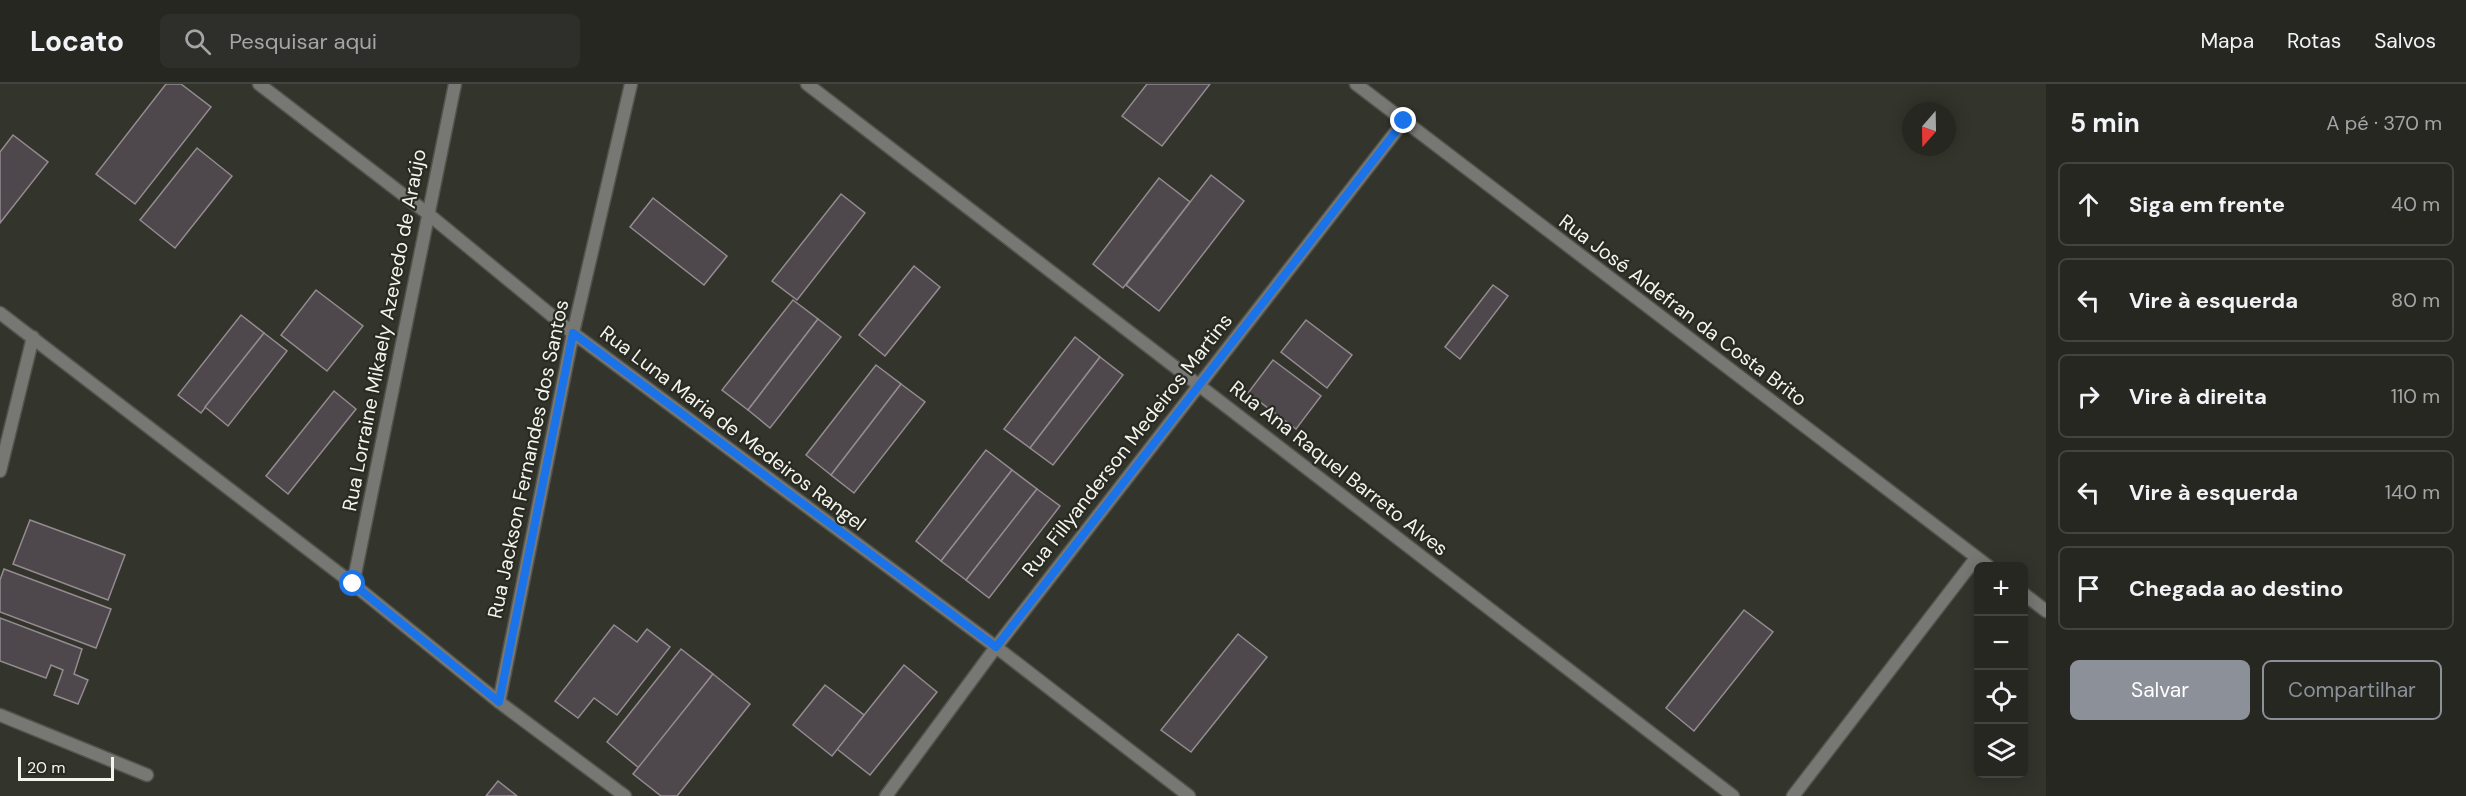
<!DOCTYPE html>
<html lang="pt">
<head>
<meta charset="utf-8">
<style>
  :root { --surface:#262721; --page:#2e2f2a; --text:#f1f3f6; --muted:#a4a5a5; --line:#42443f; --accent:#8c9099 }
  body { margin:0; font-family:"DM Sans",sans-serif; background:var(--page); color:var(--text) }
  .controls { position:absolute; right:18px; bottom:18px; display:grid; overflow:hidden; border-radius:9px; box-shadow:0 3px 15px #0003 }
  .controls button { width:54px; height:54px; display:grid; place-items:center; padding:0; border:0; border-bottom:2px solid var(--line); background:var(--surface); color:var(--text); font:30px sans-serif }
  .compass { position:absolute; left:1902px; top:18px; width:54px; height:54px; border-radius:50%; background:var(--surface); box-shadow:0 3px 15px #0003; rotate:200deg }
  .scale { position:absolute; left:18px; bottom:15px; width:96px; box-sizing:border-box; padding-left:6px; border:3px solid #f4f4ef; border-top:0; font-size:16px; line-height:21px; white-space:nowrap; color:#f4f4ef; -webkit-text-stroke:4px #292a22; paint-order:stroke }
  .stop { position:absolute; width:18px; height:18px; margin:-14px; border:4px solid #1a73e8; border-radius:50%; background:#fff }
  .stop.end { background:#1a73e8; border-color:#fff; box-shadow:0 2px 6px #0008 }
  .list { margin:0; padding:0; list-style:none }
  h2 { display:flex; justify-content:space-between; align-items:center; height:78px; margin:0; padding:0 24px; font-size:26px }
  h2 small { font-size:20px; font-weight:400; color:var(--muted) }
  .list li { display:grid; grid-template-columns:39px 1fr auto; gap:18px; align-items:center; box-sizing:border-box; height:84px; margin:0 12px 12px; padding:0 12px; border:2px solid var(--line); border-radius:9px }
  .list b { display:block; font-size:22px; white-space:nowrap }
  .list em { font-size:20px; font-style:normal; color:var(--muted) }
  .actions { display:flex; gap:12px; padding:18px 24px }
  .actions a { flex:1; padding:14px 0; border:2px solid var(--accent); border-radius:9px; text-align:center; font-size:21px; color:var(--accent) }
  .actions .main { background:var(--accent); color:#fff }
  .icon { flex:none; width:33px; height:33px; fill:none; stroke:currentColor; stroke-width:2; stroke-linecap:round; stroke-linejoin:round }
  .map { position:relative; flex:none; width:2046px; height:712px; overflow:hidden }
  header { display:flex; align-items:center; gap:36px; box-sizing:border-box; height:84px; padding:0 30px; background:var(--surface); border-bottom:2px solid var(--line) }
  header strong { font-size:28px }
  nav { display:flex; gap:33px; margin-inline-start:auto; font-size:21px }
  .search { width:420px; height:54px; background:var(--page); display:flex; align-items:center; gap:15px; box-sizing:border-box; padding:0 21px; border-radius:9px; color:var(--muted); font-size:22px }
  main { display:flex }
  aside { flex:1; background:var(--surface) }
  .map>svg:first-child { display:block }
</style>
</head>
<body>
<header>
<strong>Locato</strong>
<div class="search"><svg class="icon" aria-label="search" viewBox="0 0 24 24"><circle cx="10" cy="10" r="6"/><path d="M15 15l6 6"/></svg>Pesquisar aqui</div>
<nav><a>Mapa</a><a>Rotas</a><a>Salvos</a></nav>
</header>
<main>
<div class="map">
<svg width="2046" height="712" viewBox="0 0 2046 712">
  <rect width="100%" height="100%" fill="#33342c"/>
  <!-- building -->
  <g fill="#4e474c" stroke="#948b91" stroke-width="1.5">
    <polygon points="166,0 181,0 211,23 135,120 96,90"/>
    <polygon points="1147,0 1210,0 1162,62 1122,32"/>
    <polygon points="13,51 48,78 0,139 0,68"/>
    <polygon points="197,64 232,92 175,164 140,136"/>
    <polygon points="1211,91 1244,117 1159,227 1126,201"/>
    <polygon points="1159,94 1190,118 1123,204 1093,180"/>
    <polygon points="841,110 865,129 797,216 772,197"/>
    <polygon points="653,114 727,172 704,201 630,143"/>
    <polygon points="914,182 940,203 885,272 859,251"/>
    <polygon points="1493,201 1508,212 1460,275 1445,263"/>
    <polygon points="316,206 363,242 327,287 281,251"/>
    <polygon points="793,216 818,235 748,326 722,306"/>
    <polygon points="241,231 264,249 201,329 178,311"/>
    <polygon points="818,235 841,253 770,344 748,326"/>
    <polygon points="1306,236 1352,271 1327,304 1281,268"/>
    <polygon points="264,249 287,267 228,342 205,323"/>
    <polygon points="1075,253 1100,273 1030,364 1004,345"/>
    <polygon points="1100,273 1123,291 1053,381 1030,364"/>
    <polygon points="1273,276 1321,312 1296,345 1248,309"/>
    <polygon points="876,281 901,300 831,391 806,371"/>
    <polygon points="901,300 925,318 854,409 831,391"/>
    <polygon points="334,307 356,325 288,410 266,392"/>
    <polygon points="986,366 1012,386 941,477 916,457"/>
    <polygon points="1012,386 1037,405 966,496 941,477"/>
    <polygon points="1037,405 1060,422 989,514 966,496"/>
    <polygon points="30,436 125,471 108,516 13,480"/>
    <polygon points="4,485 111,525 96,564 0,528 0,496"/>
    <polygon points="1744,526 1773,548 1694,647 1666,624"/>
    <polygon points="0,534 82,565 74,590 88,596 78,620 54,611 63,586 51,581 46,594 0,577"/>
    <polygon points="614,541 637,558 647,545 670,563 617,631 594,614 578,634 555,617"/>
    <polygon points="1238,550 1267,573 1191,668 1161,646"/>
    <polygon points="681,565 713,590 639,684 607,658"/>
    <polygon points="904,581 937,608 870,691 837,665"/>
    <polygon points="713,590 750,620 677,712 661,712 633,690"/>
    <polygon points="825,601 864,631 832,672 793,641"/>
    <polygon points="498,697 517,712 486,712"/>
  </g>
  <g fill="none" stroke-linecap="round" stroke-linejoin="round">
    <!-- street casing -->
    <g stroke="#52534b" stroke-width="15">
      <g id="street">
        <polyline points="259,0 427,129 573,249 996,563 1189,712"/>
        <polyline points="807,0 1733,712"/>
        <polyline points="1356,0 1988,482"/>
        <polyline points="0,229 353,500 499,618 625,712"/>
        <polyline points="0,387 33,253"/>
        <polyline points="353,500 455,0"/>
        <polyline points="2024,510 2046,527"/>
        <polyline points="499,618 573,249 631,0"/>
        <polyline points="0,631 147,691"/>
        <polyline points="886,712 996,563 1404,37"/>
        <polyline points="1793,712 1976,474"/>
      </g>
    </g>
    <!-- street -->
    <use href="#street" stroke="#777874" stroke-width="12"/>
  </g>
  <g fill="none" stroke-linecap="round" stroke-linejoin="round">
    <!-- route -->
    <polyline stroke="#1a73e8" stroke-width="8" points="353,500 499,618 573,249 996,563 1404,37"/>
  </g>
  <g text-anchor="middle" stroke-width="4.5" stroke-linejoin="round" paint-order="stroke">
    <!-- street labels -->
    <g font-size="20" fill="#f4f4ef" stroke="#292a22">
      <text transform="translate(1683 226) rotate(37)" y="7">Rua José Aldefran da Costa Brito</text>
      <text transform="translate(384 246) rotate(-79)" y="7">Rua Lorraine Mikaely Azevedo de Araújo</text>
      <text transform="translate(733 344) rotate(37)" y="7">Rua Luna Maria de Medeiros Rangel</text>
      <text transform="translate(1127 361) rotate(-52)" y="7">Rua Fillyanderson Medeiros Martins</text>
      <text transform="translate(528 375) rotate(-78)" y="7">Rua Jackson Fernandes dos Santos</text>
      <text transform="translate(1339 384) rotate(38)" y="7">Rua Ana Raquel Barreto Alves</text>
    </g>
  </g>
</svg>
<div class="controls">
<button>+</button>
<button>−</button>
<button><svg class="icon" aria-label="locate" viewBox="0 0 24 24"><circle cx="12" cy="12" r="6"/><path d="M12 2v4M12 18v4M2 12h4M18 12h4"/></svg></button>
<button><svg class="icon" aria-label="layers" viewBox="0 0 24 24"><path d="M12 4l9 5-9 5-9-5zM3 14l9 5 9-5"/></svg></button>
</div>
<svg class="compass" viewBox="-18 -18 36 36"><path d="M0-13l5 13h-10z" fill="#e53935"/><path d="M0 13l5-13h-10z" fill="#a4a5a5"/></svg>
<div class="scale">20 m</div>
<div class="stop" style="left:353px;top:500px"></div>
<div class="stop end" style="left:1404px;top:37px"></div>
</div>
<aside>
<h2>5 min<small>A pé · 370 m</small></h2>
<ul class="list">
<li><svg class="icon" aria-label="ahead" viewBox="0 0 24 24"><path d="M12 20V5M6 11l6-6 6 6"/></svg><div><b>Siga em frente</b></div><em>40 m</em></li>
<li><svg class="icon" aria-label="left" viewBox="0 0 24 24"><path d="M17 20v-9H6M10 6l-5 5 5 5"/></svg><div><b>Vire à esquerda</b></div><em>80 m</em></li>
<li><svg class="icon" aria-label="right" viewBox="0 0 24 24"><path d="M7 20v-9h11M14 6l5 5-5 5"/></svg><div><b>Vire à direita</b></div><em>110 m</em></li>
<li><svg class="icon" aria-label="left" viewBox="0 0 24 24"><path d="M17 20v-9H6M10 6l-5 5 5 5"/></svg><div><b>Vire à esquerda</b></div><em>140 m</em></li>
<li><svg class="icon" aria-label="arrive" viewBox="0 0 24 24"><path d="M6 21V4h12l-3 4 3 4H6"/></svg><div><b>Chegada ao destino</b></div></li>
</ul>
<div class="actions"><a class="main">Salvar</a><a>Compartilhar</a></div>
</aside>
</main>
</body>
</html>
